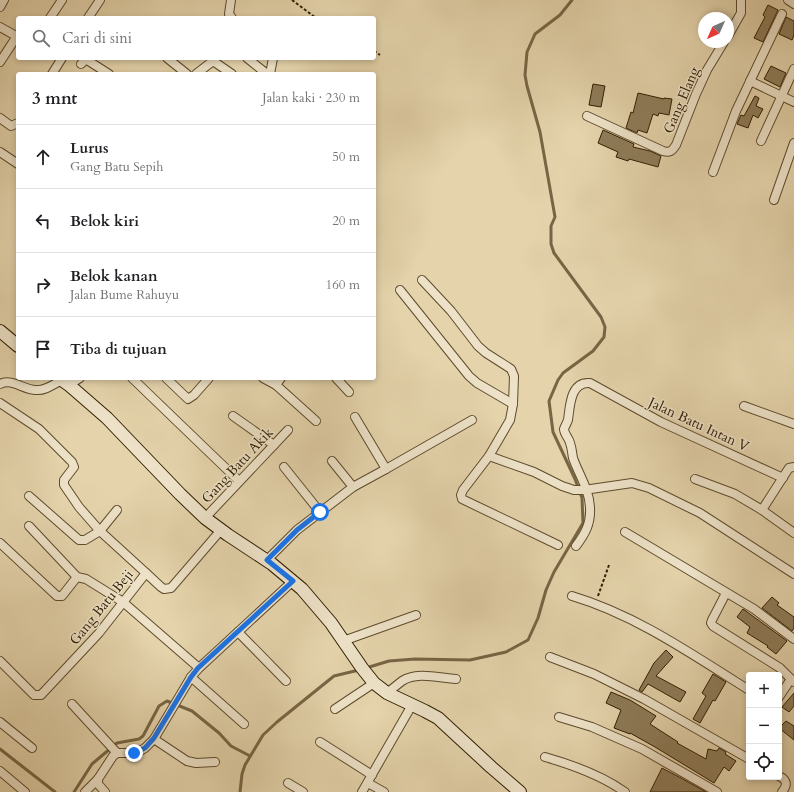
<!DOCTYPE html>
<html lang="id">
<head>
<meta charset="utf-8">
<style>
  :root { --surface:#fff; --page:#f6f6f6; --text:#202124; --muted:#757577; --line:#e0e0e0 }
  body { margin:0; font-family:Cardo,serif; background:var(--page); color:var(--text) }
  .controls { position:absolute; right:12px; bottom:12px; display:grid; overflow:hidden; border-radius:4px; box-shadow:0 2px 6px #0003 }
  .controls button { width:36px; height:36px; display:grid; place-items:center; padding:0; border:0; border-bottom:1px solid var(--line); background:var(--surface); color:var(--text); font:20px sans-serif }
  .compass { position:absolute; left:698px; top:12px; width:36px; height:36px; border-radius:50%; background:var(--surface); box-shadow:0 2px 6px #0003; rotate:225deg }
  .stop { position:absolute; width:12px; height:12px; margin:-9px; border:3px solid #1a73e8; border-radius:50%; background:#fff }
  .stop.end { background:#1a73e8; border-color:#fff; box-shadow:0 1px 4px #0008 }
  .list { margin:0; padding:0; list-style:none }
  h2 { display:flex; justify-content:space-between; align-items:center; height:52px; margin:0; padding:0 16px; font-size:17px }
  h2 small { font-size:13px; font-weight:400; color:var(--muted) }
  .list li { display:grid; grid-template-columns:26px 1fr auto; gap:12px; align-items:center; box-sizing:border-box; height:64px; padding:0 16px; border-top:1px solid var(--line) }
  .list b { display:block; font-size:15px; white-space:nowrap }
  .list p { margin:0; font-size:13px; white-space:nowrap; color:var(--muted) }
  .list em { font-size:13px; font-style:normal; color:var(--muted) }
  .icon { flex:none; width:22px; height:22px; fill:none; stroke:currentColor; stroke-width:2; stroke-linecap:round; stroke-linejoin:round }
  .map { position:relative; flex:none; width:794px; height:792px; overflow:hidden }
  .search { position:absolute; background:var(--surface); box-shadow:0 2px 6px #0003; left:16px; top:16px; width:360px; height:44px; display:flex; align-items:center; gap:10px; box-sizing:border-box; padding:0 14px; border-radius:4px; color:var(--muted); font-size:15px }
  .panel { position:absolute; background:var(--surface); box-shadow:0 2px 6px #0003; left:16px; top:72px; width:360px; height:308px; border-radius:4px }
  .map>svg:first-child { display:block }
</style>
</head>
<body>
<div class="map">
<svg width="794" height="792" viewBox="0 0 794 792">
  <rect width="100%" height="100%" fill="#e4d3ab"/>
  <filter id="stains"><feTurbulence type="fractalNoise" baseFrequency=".005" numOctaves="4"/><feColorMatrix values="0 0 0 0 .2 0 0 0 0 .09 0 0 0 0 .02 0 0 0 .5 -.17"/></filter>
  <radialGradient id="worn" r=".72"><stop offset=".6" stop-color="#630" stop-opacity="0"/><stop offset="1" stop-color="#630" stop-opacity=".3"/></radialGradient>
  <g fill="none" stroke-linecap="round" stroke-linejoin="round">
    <!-- stream -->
    <g stroke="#786544" stroke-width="3">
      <polyline points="366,668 389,661 415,659 470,660 506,652 528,640 538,618 546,590 554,572 583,523 582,498 575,479 553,432 549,401 558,380 563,373 593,351 604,337 605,327 601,317 554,253 551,244 551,226 555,217 540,132 527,86 525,75 527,52 535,34 560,15 572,0"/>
      <polyline points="0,749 55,792"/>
      <polyline points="74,792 92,764 117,743 139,739 143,736 159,706 167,701 192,711 219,733 231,746 250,756"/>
      <polyline points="240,792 242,774 245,765 263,735 277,722 334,676 359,670"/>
    </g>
  </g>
  <!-- building -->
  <g fill="#8e7c59" stroke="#311e01">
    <polygon points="768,5 778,10 763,42 754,38 765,17 763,15"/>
    <polygon points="786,17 794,21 794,35 792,40 779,34"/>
    <polygon points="771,66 786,73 780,87 764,79"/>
    <polygon points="593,84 605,86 601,107 589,105"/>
    <polygon points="638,93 664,99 664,98 672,99 669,115 659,113 658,116 653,114 647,133 638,130 637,133 626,128 631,112 633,113"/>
    <polygon points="755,96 759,98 756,106 763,109 758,118 753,115 748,128 737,124 741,115 744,116"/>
    <polygon points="603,130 634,144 633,147 650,151 661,156 658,167 629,159 628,161 616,157 618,152 598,143"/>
    <polygon points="772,597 779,603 777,605 794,617 794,628 792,631 762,608"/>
    <polygon points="743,609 787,641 776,654 767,647 768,646 747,633 750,627 737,617"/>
    <polygon points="666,650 673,657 656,676 686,692 680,702 648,684 642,692 639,690 654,663"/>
    <polygon points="713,674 726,682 715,701 713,700 700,723 693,719 706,696 702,693"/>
    <polygon points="611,692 630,700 656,716 650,724 678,742 677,743 706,759 708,749 717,751 719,748 726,752 725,754 736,761 729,771 724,767 714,783 655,747 630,733 630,734 614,728 621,710 606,703"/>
    <polygon points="794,693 794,706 789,712 782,707"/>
    <polygon points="786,721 794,726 794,740 779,728"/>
    <polygon points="662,768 681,778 706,792 650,792"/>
  </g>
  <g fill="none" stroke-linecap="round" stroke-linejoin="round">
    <!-- street casing -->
    <g stroke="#5e4b2c" stroke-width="10">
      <g id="street">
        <polyline points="231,0 229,14 232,18"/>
        <polyline points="788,0 794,4"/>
        <polyline points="0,7 4,0"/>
        <polyline points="50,18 62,0"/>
        <polyline points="88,18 100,0"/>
        <polyline points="0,27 18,37"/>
        <polyline points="728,36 741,13 741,0"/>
        <polyline points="167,58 187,74"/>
        <polyline points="247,58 267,74"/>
        <polyline points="0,62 17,36"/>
        <polyline points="81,64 84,61 87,60 109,74"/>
        <polyline points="52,74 62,58"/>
        <polyline points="196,74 213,61 232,74"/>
        <polyline points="270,74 273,58"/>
        <polyline points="750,81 794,102"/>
        <path d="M587,116L663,151C670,153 672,151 676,145L696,94L707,70L724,42"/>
        <polyline points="0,118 11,126 18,123"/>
        <polyline points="761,141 794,69"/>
        <polyline points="0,152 18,164"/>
        <polyline points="713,172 736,111 782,14"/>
        <polyline points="774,200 794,143"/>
        <polyline points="422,280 451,311 478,346 486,353 511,369 514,376 513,404 510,420 489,456 463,490 461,495 462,499 558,545"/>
        <polyline points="400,290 469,376 477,383 513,404"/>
        <polyline points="132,378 239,481"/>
        <polyline points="166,378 188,399 194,395 209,378"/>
        <polyline points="263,378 276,385 281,378"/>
        <polyline points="336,378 349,392"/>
        <path d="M0,384C13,378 23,390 36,390C45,391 54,384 62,380"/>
        <polyline points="69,385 80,378"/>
        <polyline points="276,385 316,421"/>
        <polyline points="0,403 39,429 72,462 74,467 64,480 64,485 79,507 100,531 117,510"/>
        <polyline points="744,406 794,424"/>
        <polyline points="233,416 274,445"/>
        <polyline points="489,456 534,472 562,486 574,490 584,490 632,483 649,488 700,513 794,574"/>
        <polyline points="284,467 320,512"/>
        <polyline points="794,467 789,468 787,471 762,510 794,533"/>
        <polyline points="386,469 472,420"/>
        <polyline points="695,479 735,494 762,510"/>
        <polyline points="353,487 386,469 355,417"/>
        <polyline points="29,496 79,540 85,540 100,531 146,573"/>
        <polyline points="205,518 288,430"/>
        <polyline points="29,526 77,577 86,579 123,602 199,668"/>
        <polyline points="625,532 754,609 794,639"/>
        <polyline points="0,543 57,596 62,596 77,577"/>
        <path d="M576,546C585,534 591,524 590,507C589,489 579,475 573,458C572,453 572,448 570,443C569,438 564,434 564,429C565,426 567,423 568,420C570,407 570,381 590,383L661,422L783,478"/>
        <polyline points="267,560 297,530 353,487 332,461"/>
        <polyline points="726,593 712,620 711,623 713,626 780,668 794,682"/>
        <path d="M572,596C636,615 693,655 749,690"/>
        <polyline points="238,632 286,681"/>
        <polyline points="343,641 416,615"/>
        <polyline points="550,657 594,674 644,699 749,759"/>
        <polyline points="0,661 34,695 41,695 99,633 146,573 161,587 164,589 171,588 221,530"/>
        <polyline points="191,677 244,724"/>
        <path d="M387,693C392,689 397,685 402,681C417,671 439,678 456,679"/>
        <polyline points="779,697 791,679"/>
        <polyline points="72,704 117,753"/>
        <polyline points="335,709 374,683"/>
        <polyline points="559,717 592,727 642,749 717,792"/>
        <polyline points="0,722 32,748"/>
        <polyline points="154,739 187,761 196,763 215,762"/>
        <polyline points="320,742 372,775"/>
        <path d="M545,757C573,765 601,775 625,792"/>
        <polyline points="0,771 25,792"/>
        <path d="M779,776C787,780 788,785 782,792"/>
        <polyline points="98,779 98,784 105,792"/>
        <polyline points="288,783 303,792"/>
        <polyline points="368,783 384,792"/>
        <polyline points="85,792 98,779 113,756 117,753 134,753 140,751 145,748 154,739 191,677 199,668 293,581"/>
        <polyline points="362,792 412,705"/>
      </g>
    </g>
    <!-- secondary casing -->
    <g stroke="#311e01" stroke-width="14">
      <g id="secondary">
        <polyline points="0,331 18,346"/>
        <polyline points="59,378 69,385 107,418 180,494 205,518 228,535 272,564 302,589 331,623 362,668 374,683 387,693 425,711 438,718 491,767 520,792"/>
      </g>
    </g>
    <!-- path -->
    <g stroke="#311e01" stroke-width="2" stroke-dasharray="3 2" stroke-linecap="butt">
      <polyline points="292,0 316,18"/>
      <polyline points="374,51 380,55"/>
      <polyline points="598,596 609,565"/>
    </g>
    <!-- street -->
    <use href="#street" stroke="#ede2c8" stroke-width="8"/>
    <!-- secondary -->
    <use href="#secondary" stroke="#ede2c8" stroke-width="12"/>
  </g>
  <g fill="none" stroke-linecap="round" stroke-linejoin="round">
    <!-- route -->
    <polyline stroke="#1a73e8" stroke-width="5" points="134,753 145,748 154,738 191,677 198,668 293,581 267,560 297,530 320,512"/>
  </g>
  <g text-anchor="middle" stroke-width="3" stroke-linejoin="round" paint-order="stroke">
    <!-- street labels -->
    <g font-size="14" fill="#311e01" stroke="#ede2c8">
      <text transform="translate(681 100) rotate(-67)" y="5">Gang Elang</text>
      <text transform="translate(699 424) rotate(25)" y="5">Jalan Batu Intan V</text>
      <text transform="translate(237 465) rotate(-47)" y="5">Gang Batu Akik</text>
      <text transform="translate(101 607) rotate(-51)" y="5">Gang Batu Beji</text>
    </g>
  </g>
  <rect width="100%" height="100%" filter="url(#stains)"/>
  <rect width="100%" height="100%" fill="url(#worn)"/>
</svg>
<div class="controls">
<button>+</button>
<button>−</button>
<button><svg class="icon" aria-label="locate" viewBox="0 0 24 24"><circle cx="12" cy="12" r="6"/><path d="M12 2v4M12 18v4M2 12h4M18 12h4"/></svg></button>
</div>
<svg class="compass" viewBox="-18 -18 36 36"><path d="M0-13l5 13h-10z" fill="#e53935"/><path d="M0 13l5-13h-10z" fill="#757577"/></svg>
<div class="stop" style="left:320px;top:512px"></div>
<div class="stop end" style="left:134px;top:753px"></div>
<div class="search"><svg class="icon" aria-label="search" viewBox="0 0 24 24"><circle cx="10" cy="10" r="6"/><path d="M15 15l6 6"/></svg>Cari di sini</div>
<section class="panel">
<h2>3 mnt<small>Jalan kaki · 230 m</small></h2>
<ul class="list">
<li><svg class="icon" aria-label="ahead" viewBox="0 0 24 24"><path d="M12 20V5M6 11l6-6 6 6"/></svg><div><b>Lurus</b><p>Gang Batu Sepih</p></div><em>50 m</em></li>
<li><svg class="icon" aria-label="left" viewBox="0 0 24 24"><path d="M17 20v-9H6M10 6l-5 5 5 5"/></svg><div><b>Belok kiri</b></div><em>20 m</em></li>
<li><svg class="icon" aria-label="right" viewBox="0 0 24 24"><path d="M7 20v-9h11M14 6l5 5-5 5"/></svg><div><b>Belok kanan</b><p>Jalan Bume Rahuyu</p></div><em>160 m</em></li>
<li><svg class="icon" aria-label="arrive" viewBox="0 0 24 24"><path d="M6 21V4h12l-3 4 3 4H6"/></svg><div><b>Tiba di tujuan</b></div></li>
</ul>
</section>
</div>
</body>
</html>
